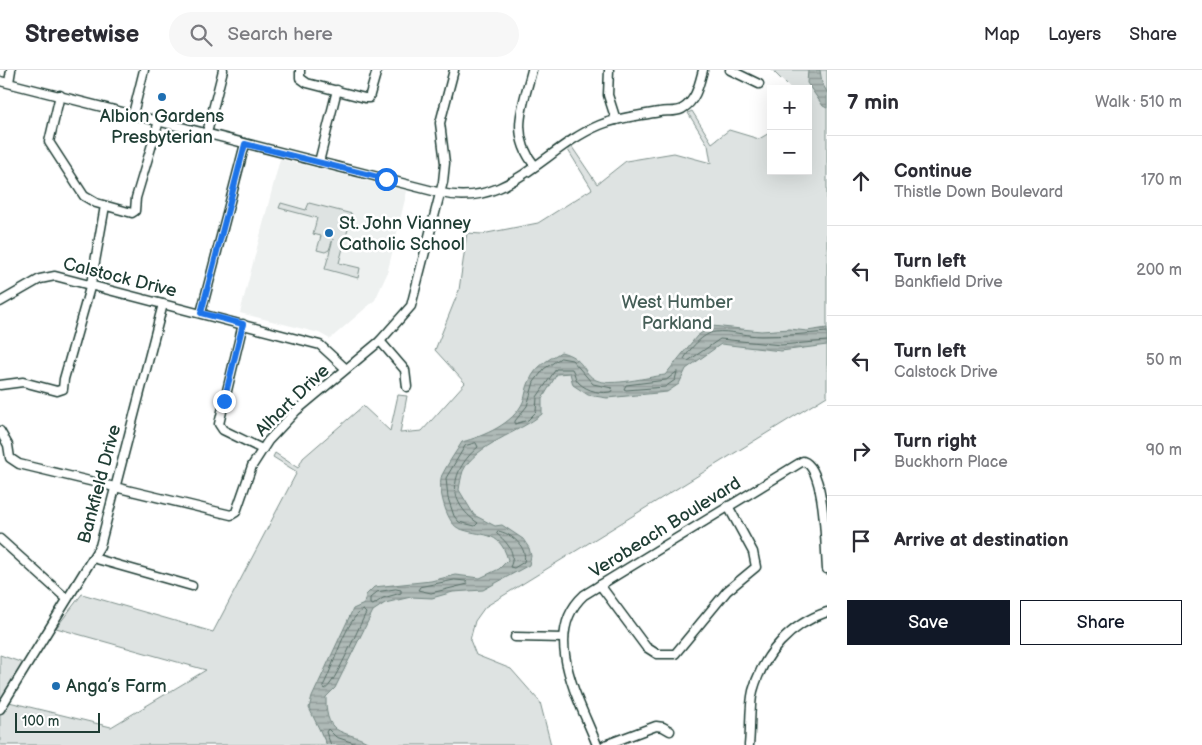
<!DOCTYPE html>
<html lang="en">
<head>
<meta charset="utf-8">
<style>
  :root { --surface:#fff; --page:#f7f7f7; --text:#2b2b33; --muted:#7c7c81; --line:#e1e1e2; --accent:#111827 }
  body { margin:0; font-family:"Balsamiq Sans",sans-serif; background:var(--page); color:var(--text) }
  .controls { position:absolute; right:15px; top:15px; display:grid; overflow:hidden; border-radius:0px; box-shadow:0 5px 20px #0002 }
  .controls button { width:45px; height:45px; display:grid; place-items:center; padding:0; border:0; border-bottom:1px solid var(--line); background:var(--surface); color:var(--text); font:25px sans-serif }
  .scale { position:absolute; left:15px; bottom:12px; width:85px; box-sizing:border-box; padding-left:5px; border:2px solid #1f3d34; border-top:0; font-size:14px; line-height:18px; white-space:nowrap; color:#1f3d34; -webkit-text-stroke:4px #fff; paint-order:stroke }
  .stop { position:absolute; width:15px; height:15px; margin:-11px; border:4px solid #1a73e8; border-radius:50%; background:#fff }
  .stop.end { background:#1a73e8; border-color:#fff; box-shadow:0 1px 5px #0008 }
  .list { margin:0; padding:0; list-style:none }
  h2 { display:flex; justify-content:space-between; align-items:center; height:65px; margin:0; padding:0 20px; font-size:21px }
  h2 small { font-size:16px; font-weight:400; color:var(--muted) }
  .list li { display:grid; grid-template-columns:32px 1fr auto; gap:15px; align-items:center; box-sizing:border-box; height:90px; padding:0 20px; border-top:1px solid var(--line) }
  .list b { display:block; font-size:19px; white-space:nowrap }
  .list p { margin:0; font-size:16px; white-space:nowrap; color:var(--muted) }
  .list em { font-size:16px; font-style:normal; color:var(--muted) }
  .actions { display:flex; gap:10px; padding:15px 20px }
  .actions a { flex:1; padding:11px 0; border:1px solid var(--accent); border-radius:0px; text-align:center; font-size:18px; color:var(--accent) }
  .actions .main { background:var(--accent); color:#fff }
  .icon { flex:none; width:28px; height:28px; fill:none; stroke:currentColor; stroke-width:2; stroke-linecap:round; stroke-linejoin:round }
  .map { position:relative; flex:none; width:827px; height:675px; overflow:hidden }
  header { display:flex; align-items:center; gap:30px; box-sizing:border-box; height:70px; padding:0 25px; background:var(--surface); border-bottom:1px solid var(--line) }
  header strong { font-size:24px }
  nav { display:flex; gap:28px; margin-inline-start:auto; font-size:18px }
  .search { width:350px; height:45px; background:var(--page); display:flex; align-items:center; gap:12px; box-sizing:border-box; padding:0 18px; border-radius:28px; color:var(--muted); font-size:19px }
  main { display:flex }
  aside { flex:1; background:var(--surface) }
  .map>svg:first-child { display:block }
</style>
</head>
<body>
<header>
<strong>Streetwise</strong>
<div class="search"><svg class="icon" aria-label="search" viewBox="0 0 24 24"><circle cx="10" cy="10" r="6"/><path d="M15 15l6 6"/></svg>Search here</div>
<nav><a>Map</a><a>Layers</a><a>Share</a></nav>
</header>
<main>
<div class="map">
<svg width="827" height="675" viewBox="0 0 827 675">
  <defs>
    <pattern id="water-rules" width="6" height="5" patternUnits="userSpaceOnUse" patternTransform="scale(1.25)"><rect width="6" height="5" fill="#afbab7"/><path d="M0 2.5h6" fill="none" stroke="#8e9896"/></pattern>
  </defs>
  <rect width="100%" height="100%" fill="#fff"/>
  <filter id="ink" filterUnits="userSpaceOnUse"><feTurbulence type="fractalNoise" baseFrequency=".02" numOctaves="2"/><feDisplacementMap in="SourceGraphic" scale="10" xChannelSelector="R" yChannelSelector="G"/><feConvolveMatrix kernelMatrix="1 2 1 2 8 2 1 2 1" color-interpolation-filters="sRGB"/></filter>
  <g filter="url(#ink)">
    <!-- built -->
    <polygon fill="#eef1f0" points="280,89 407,121 387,204 375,230 330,269 319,263 240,243"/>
    <!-- park -->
    <g fill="#dee3e2" stroke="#7e908b">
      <polygon points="772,0 827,0 827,326 485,537 475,551 470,570 476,585 511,599 540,632 551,675 372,675 338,662 321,663 327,675 0,675 0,585 26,594 5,631 111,657 206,600 56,558 82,524 213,562 297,402 273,387 275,383 298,398 303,388 363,336 390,361 398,325 407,326 400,363 422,361 465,313 435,280 459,220 467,163 482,164 538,153 592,119 568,80 572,77 597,114 626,91 674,83 711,93 708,75 688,43 692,41 712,73 729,60 759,69 771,62 771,101 808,101 808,19 791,19"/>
      <polygon points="281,133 306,140 309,133 352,144 339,193 360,198 358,208 325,199 333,169 329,180 325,182 317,180 321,166 313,164 317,148 279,138"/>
    </g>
    <!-- water -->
    <g fill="url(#water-rules)" stroke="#758883">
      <polygon points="808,0 820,0 822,13 827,22 827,38 823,36 807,13"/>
      <path d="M712,256L761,261L790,259L807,261L827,258V275L781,281L721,274L686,299L679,314L667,322L607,328L588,325L573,315L570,303L557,304L542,329V344C519,363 476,374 463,401C461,407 460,414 459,420L474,445L495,456L502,455L523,469L529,478L531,486L529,495L483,520L453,522L432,528L411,527L385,533L373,541L335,618L326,627C325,671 348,658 372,675H327L309,638L312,627L353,539L364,534L366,525L374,517L431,511L455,505L480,508L499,499L508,490C499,458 482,468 458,458C446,452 437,416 442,405C448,393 456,382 462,372C484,366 513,354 523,332C526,325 526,317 530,310C536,296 548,290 561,282C585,288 582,303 596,310C612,317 647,307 665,305L697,266Z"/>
    </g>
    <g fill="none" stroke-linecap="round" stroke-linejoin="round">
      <!-- shore -->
      <g stroke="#596f68" stroke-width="1">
        <path d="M827,262C805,264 783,266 761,266C746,266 730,260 715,262C703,263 689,280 684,289L688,291L720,269L781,275L827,271"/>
        <path d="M561,288L572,290L593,314L612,318L613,321C603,325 587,321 579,313C575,310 575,303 572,299H556L537,327L536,342L528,350L515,354V351L527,336L534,312L544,299Z"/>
        <polygon points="677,302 675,310 665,317 626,320 624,319 626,315 666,310"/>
        <path d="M476,373L478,377C451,400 445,431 478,453L475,456L459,452L454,446L448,428L446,408L465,376Z"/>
        <path d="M498,461C511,463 528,477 524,492L514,498L510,497C517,483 507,472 497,464Z"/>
        <polygon points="455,510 466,511 468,514 431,523 418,520 420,517"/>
        <polygon points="396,519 401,520 401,523 383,528 373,535 370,534 370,528 377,522"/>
        <path d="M363,540L366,543C359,556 334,616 325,619L323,616C333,598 346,548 363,540Z"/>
        <polyline points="331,675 326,662 328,659 336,667 360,675"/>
      </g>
      <!-- minor casing -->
      <g stroke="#1f3d34" stroke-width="11">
        <g id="minor">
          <polyline points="300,0 300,8 307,13 365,28 369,28 377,0"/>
          <path d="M532,0C523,36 509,64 535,96"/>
          <polyline points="609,0 608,25 616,50"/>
          <polyline points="730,0 759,14"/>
          <path d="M0,11L441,123C508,139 544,78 600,55C619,47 639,46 659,42C667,40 674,43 682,39C696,31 699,15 703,0"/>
          <polyline points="9,12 11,0"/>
          <polyline points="60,25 49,72 84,126 96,133 132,143 135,141 136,128 159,51"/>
          <polyline points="133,44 144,0"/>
          <polyline points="207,63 223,0"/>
          <polyline points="319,92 337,20"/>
          <polyline points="0,232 40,209 55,206 320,275 345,298"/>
          <polyline points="201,243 245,74"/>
          <polyline points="243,254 219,354 223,360 262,379"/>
          <polyline points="380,271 405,300 407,317"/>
          <polyline points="0,315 23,312 57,321 63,319 64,309 91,214 105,136"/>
          <polyline points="0,361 8,375 10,388 19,394 231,445 236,442 252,396 268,371 296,341 380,271 411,236 443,112 445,93 440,53 454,0"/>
          <polyline points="0,469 67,529"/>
          <polyline points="93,488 192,516"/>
          <polyline points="600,515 646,577 657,584 675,584 727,521 756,497 753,482 728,436"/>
          <polyline points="515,567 564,568"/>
          <polyline points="0,639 100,476 163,234"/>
          <path d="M597,675C580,631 540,565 584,525L803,391C826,398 825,478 827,499"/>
          <polyline points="605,675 656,656 663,657 670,661"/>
          <path d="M749,675C751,657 749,638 753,621C763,584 791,554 827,542"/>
        </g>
      </g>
      <!-- minor -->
      <use href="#minor" stroke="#fff" stroke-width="8"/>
    </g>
  </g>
  <g fill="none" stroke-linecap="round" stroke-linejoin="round" filter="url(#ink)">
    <!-- route -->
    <polyline stroke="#1a73e8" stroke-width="6" points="224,331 243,254 201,243 245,74 386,109"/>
  </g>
  <!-- markers -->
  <g fill="#1f6fb2" stroke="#fff" stroke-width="2">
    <circle cx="162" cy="27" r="5"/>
    <circle cx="329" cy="163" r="5"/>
    <circle cx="56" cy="616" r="5"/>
  </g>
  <g text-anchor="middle" stroke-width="5" stroke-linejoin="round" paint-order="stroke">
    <!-- poi labels -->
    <g font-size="18" fill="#1f3d34" stroke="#fff" text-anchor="start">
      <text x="162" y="52" text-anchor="middle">Albion Gardens<tspan x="162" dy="21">Presbyterian</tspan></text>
      <text x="339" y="159">St. John Vianney<tspan x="339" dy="21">Catholic School</tspan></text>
      <text x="66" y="622">Anga’s Farm</text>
    </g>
    <!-- street labels -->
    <g font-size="18" fill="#1f3d34" stroke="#fff">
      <text transform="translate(120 207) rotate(14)" y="6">Calstock Drive</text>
      <text transform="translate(292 330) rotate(-44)" y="6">Alhart Drive</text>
      <text transform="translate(99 414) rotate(-75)" y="6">Bankfield Drive</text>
      <text transform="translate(665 457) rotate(-32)" y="6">Verobeach Boulevard</text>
    </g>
    <!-- park labels -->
    <g font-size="18" fill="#455e57" stroke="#fff">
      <text x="677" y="238">West Humber<tspan x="677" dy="21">Parkland</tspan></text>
    </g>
  </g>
</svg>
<div class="controls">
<button>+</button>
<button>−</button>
</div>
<div class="scale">100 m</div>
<div class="stop" style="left:386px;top:109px"></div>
<div class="stop end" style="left:224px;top:331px"></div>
</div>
<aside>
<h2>7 min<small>Walk · 510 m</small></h2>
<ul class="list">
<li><svg class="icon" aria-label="ahead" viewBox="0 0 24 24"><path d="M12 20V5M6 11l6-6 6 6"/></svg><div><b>Continue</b><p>Thistle Down Boulevard</p></div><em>170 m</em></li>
<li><svg class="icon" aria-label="left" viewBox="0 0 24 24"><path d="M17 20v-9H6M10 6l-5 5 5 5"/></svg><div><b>Turn left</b><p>Bankfield Drive</p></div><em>200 m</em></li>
<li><svg class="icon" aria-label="left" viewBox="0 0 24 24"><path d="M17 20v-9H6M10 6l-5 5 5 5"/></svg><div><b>Turn left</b><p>Calstock Drive</p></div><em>50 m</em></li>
<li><svg class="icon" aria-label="right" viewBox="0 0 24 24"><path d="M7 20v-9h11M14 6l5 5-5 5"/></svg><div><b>Turn right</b><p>Buckhorn Place</p></div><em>90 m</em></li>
<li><svg class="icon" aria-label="arrive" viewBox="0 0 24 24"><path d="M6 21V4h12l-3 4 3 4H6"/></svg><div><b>Arrive at destination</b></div></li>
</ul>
<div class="actions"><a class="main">Save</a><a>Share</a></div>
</aside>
</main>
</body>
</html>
